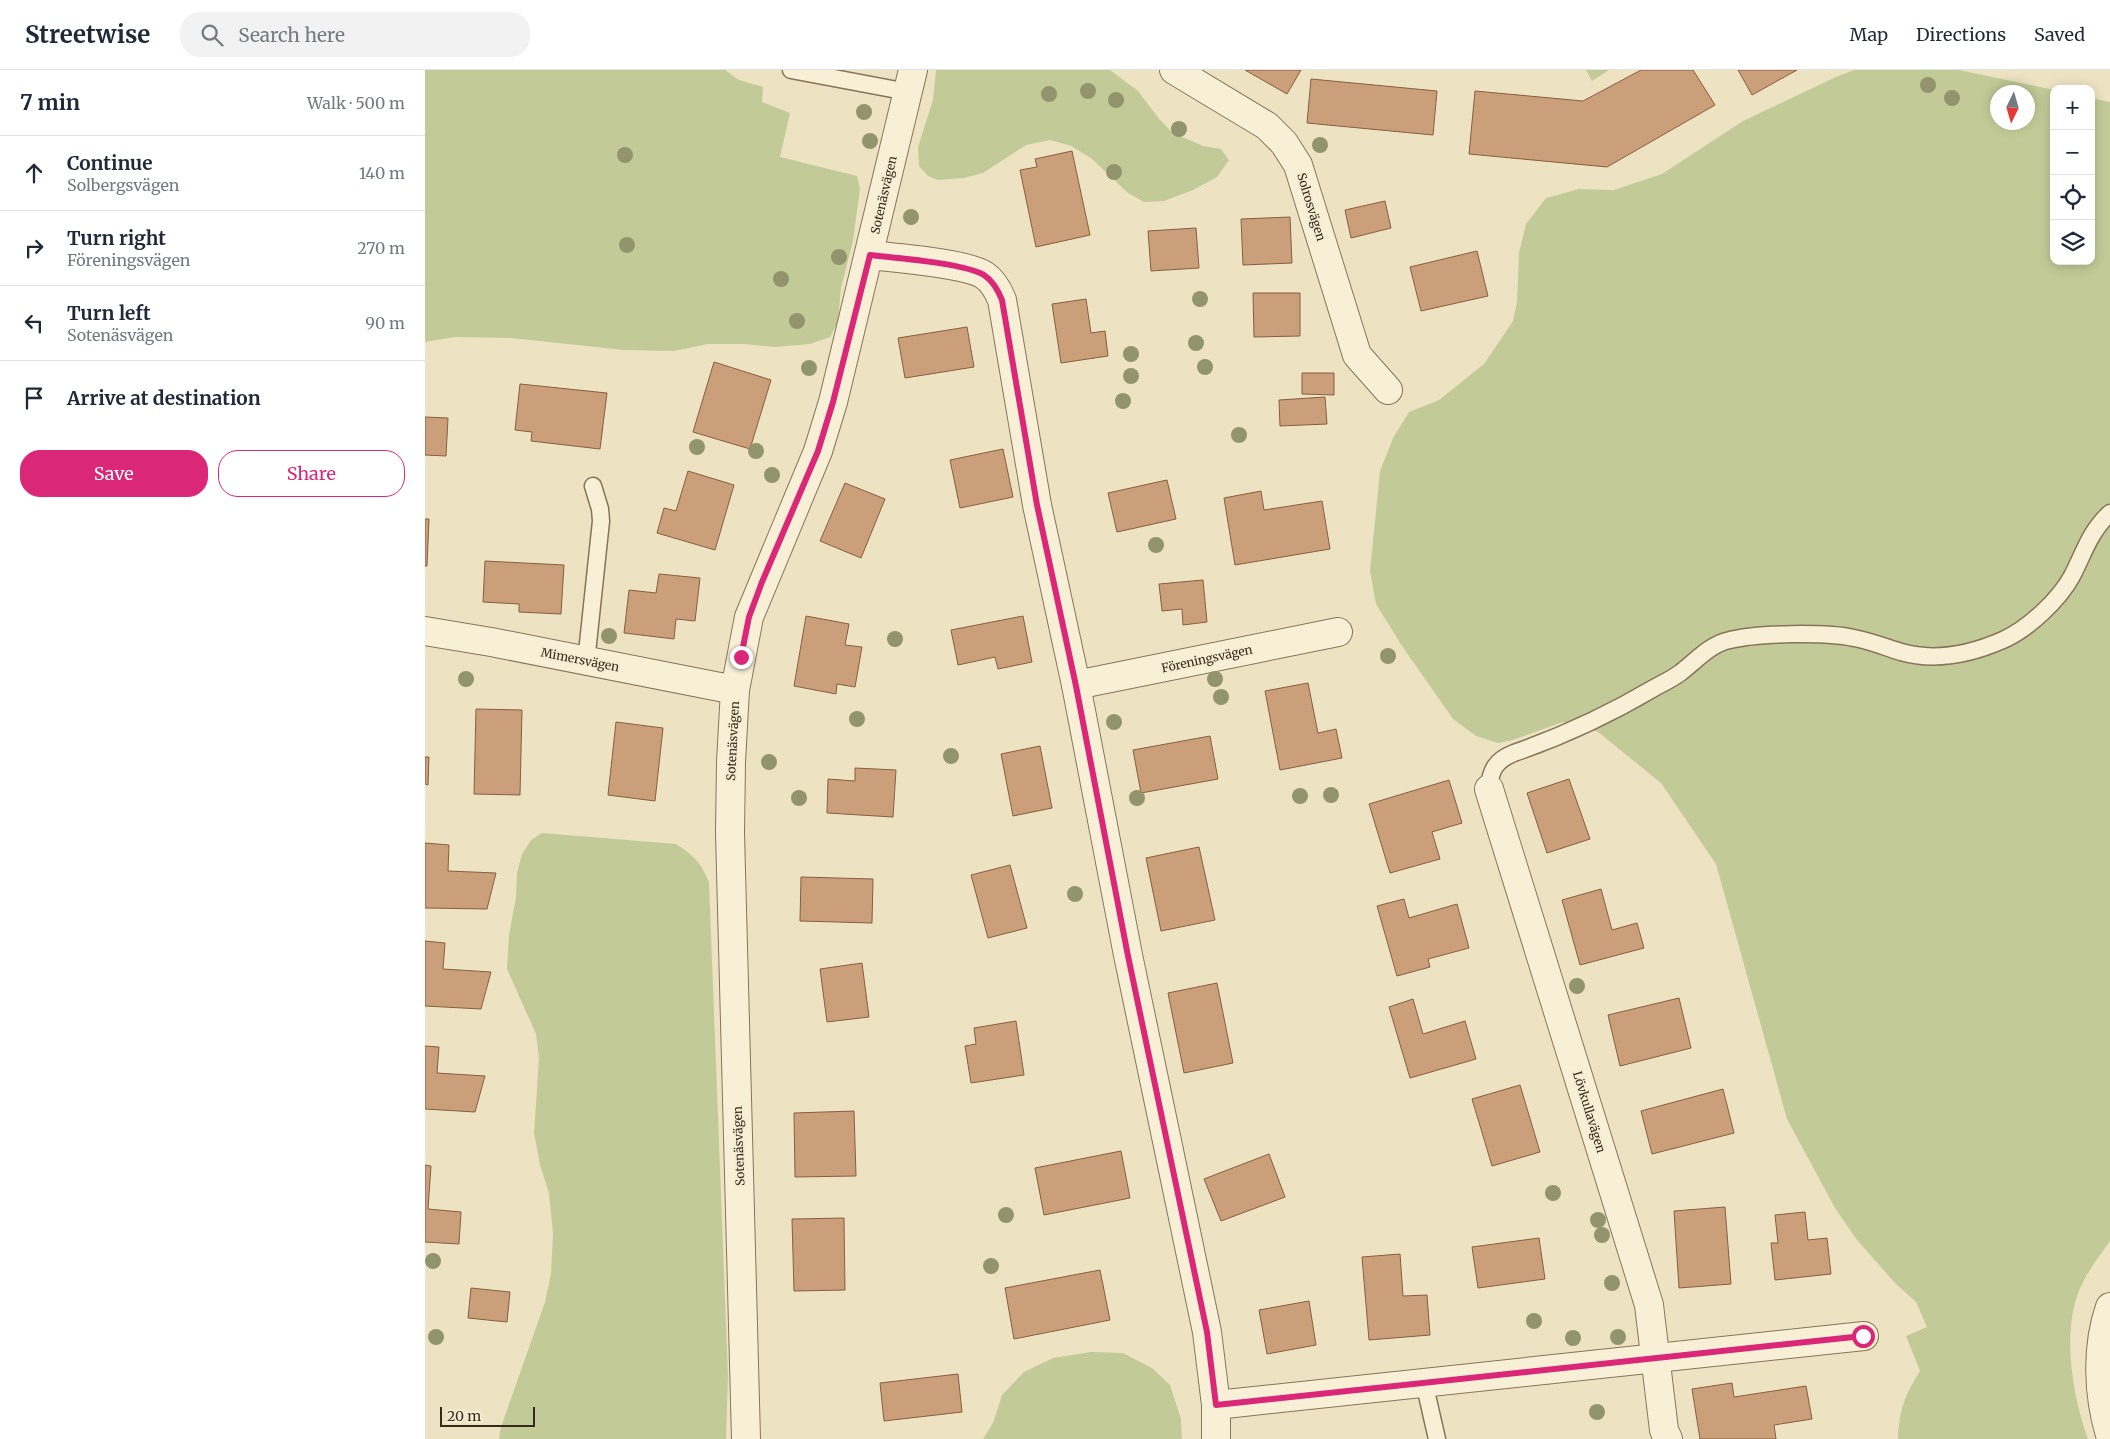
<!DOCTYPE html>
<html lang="en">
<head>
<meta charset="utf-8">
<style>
  :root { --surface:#fff; --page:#f2f2f3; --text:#1f2937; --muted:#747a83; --line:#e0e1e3; --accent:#db2777 }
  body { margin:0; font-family:Merriweather,serif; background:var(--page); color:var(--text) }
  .controls { position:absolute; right:15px; top:15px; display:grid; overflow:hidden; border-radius:10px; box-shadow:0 2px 12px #0003 }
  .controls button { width:45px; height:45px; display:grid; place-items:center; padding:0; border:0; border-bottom:1px solid var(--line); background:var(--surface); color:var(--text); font:25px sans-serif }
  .compass { position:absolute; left:1565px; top:15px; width:45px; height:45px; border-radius:50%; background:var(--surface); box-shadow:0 2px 12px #0003; rotate:185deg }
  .scale { position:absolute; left:15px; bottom:12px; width:95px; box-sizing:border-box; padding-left:5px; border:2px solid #372b1e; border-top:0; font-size:14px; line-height:18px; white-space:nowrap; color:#372b1e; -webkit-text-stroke:4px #f5edd2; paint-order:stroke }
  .stop { position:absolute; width:15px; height:15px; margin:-11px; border:4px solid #db2777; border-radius:50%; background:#fff }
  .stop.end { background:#db2777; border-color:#fff; box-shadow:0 1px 5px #0008 }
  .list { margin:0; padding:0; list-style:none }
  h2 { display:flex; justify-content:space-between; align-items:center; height:65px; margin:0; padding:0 20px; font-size:21px }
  h2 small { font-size:16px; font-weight:400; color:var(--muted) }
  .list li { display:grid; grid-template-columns:32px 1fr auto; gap:15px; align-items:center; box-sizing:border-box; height:75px; padding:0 20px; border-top:1px solid var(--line) }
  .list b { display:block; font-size:19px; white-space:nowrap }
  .list p { margin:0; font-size:16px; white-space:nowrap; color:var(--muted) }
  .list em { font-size:16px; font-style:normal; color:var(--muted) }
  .actions { display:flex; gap:10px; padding:15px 20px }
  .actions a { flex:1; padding:11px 0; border:1px solid var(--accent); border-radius:20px; text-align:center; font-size:18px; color:var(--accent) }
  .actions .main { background:var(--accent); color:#fff }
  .icon { flex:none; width:28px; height:28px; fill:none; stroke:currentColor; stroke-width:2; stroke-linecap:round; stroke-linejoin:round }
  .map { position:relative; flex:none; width:1685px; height:1369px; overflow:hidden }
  header { display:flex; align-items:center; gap:30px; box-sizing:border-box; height:70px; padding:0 25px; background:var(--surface); border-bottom:1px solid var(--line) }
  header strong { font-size:24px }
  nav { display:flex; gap:28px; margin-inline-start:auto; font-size:18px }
  .search { width:350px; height:45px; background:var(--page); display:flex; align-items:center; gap:12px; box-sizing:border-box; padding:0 18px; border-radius:20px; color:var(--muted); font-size:19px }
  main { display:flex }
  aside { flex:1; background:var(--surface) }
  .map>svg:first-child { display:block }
</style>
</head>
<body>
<header>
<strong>Streetwise</strong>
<div class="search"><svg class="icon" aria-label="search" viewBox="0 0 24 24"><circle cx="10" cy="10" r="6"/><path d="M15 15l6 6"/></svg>Search here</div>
<nav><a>Map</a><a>Directions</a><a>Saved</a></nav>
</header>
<main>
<aside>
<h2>7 min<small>Walk · 500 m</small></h2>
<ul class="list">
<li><svg class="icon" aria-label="ahead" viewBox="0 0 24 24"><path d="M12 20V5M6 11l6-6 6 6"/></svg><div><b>Continue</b><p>Solbergsvägen</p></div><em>140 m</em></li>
<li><svg class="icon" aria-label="right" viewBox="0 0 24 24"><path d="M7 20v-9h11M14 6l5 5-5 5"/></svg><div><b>Turn right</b><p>Föreningsvägen</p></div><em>270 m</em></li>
<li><svg class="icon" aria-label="left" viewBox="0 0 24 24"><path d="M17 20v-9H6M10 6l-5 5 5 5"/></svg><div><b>Turn left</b><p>Sotenäsvägen</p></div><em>90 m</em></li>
<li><svg class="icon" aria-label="arrive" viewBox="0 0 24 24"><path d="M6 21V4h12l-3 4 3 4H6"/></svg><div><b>Arrive at destination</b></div></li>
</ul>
<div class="actions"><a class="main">Save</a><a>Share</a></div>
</aside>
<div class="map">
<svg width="1685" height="1369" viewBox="0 0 1685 1369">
  <rect width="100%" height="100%" fill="#ede3c3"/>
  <!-- green -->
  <g fill="#c2cb97" fill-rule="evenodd">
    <polygon points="0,0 300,0 314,10 338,17 337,32 365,43 355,87 432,106 435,119 428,171 416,218 413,252 405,267 385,274 350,277 319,274 283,274 249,281 199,280 86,268 30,267 0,272"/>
    <polygon points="511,0 685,0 713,21 735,50 748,63 778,76 796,79 804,90 792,107 768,120 739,131 719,132 703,123 666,88 646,76 625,70 601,75 558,103 539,108 513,110 503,106 494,96 493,77 508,30"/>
    <polygon points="1161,0 1184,0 1167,11"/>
    <path d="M1429,0H1534L1629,20V191H1666V28L1685,32V1171C1676,1184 1665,1198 1658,1212C1635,1256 1647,1325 1663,1369H1473C1474,1341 1480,1324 1495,1301L1481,1266L1502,1257L1491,1232L1470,1213L1432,1170L1410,1138L1362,1049L1291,794L1236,713L1173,662L1138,652L1088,670L1073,673L1051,666L1028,649L977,576L951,534L945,501L955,401L968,368L984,342L1014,330L1059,294L1088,251L1092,232L1094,183L1101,154L1121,128L1154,119L1189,120L1237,104L1318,51L1413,6ZM1572,22H1602V52H1572Z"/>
    <path d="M117,763L251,774C269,786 277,793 284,813L303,1306L301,1369H74L76,1357L120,1232L126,1204L128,1163L124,1123L115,1095L109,1063L114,988L111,964L82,899L84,865L91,827L92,803L97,784L106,770Z"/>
    <polygon points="666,1282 698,1283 727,1298 745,1315 756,1349 757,1369 558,1369 568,1353 577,1325 599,1302 628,1288"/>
  </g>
  <!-- building -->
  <g fill="#cb9f79" stroke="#865f40">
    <polygon points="820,0 876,0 862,24"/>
    <polygon points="1216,0 1268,0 1290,35 1182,97 1044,84 1050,21 1158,31"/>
    <polygon points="1313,0 1372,0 1327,25"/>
    <polygon points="886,9 1012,21 1008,65 882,53"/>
    <polygon points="647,81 665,165 611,177 595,100 612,97 610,89"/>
    <polygon points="960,131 966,158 926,168 920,140"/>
    <polygon points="865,147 867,193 818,195 816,149"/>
    <polygon points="771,158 774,198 726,201 723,161"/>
    <polygon points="1052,181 1063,226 996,241 985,197"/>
    <polygon points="828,223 875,223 875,266 829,267"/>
    <polygon points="661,229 666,263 680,261 683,286 636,293 627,234"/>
    <polygon points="542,257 549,297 480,308 473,268"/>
    <polygon points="289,292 346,310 325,379 268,362"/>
    <polygon points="877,303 909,303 909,325 877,324"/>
    <polygon points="95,314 182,323 175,379 106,371 107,362 90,360"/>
    <polygon points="900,327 902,354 855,356 854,330"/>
    <polygon points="0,347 23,348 21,386 0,385"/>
    <polygon points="578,379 588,427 535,438 525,390"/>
    <polygon points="263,401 309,415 290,480 232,463 239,438 251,441"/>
    <polygon points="742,410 751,449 692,462 683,423"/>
    <polygon points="420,413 460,429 436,488 395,471"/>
    <polygon points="836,421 839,440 897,431 905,479 810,495 799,428"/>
    <polygon points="0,449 4,449 2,496 0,496"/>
    <polygon points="60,491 139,495 136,544 94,542 94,534 58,532"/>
    <polygon points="234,504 275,508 270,551 251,549 249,569 199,563 204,520 231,523"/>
    <polygon points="778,510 782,552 758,555 757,539 737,541 734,514"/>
    <polygon points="381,546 424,554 420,575 437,577 430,617 412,614 411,624 369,616"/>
    <polygon points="598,546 607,592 573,599 570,587 533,595 526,560"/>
    <polygon points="883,613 893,663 911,659 917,688 855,700 840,621"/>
    <polygon points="51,639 97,640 95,725 49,724"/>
    <polygon points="191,652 238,658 230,731 183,725"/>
    <polygon points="785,666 793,709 716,723 708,680"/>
    <polygon points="615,676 627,738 588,746 576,684"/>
    <polygon points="0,687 4,687 3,715 0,714"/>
    <polygon points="430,698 471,700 468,747 402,743 403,709 430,711"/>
    <polygon points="1144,709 1165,769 1122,783 1102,723"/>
    <polygon points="1024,710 1037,753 1007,762 1015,789 965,803 944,734"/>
    <polygon points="0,773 24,775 23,801 71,803 62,839 0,838"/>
    <polygon points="774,777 790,850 736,861 721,788"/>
    <polygon points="585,795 602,858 563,868 546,805"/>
    <polygon points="376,807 448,809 447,853 375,851"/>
    <polygon points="1176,819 1187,860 1212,853 1219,878 1155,895 1137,830"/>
    <polygon points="979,829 984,848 1032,834 1044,878 1003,889 1005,897 972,906 952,836"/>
    <polygon points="0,871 20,873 18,899 66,902 56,939 0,936"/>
    <polygon points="437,893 444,947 402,952 395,899"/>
    <polygon points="792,913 808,993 759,1003 743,923"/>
    <polygon points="1254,928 1266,978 1195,996 1183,945"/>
    <polygon points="988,929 998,964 1040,951 1051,989 985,1008 964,937"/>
    <polygon points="591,951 599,1005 546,1013 540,976 551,974 549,958"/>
    <polygon points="0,976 14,977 12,1003 60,1006 50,1042 0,1039"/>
    <polygon points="1095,1015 1115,1082 1067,1096 1047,1029"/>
    <polygon points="1298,1019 1309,1063 1227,1084 1216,1041"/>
    <polygon points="429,1041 431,1106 370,1107 369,1043"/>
    <polygon points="696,1081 705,1128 619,1145 610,1098"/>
    <polygon points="844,1084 860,1127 796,1151 779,1109"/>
    <polygon points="0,1095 6,1096 3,1139 36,1142 34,1174 0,1172"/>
    <polygon points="1300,1137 1306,1214 1254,1218 1249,1141"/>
    <polygon points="1380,1142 1383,1170 1402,1168 1406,1204 1350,1210 1346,1173 1353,1173 1350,1145"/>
    <polygon points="419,1148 420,1220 369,1221 367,1149"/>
    <polygon points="1114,1168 1120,1209 1053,1218 1047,1177"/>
    <polygon points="975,1184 978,1226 1002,1225 1005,1265 944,1270 937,1187"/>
    <polygon points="675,1200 685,1250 589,1269 580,1218"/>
    <polygon points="46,1218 85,1222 82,1252 43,1248"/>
    <polygon points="884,1231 891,1275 842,1284 834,1240"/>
    <polygon points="533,1304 537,1342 459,1351 455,1313"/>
    <polygon points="1307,1313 1309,1327 1381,1316 1387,1349 1349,1355 1351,1369 1275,1369 1267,1319"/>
  </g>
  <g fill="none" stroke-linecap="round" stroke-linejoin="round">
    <!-- service casing -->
    <g stroke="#87745a" stroke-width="19">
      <g id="service">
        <polyline points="366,0 483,22"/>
        <polyline points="161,592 176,451 175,439 168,416"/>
        <path d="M1064,719C1065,700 1071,690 1089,683C1138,666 1185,644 1229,618C1238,613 1247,609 1255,603C1271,591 1285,574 1305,570C1333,563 1401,562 1429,568C1445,571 1460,577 1476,582C1511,592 1546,584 1578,570C1603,559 1634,530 1647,506C1659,483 1665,461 1685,443"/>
        <polyline points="999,1312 1012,1369"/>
      </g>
    </g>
    <!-- minor casing -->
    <g stroke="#87745a" stroke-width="30">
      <g id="minor">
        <polyline points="749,0 842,56 859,73 873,95 932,285 963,320"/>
        <path d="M445,185C470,188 540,193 559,205C568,211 573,220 577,230L612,435L651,615L703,885L782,1262L791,1335V1369"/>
        <polyline points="0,561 66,572 310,620"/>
        <polyline points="651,615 913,562"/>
        <polyline points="1064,719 1224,1235 1239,1360 1243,1369"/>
        <path d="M1685,1237C1671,1277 1673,1325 1685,1365"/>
        <polyline points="791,1335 1439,1266"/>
        <polyline points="321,1369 305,763 306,692 310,620 324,547 393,381 408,332 488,0"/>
      </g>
    </g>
    <!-- service -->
    <use href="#service" stroke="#f8f0d6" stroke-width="16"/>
    <!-- minor -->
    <use href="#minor" stroke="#f8f0d6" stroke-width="28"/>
  </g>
  <!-- trees -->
  <g fill="#91946c">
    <circle cx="1503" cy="15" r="8"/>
    <circle cx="663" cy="21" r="8"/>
    <circle cx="624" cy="24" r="8"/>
    <circle cx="1527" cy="28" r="8"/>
    <circle cx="691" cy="30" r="8"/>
    <circle cx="439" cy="42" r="8"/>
    <circle cx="754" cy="59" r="8"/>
    <circle cx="445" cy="71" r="8"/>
    <circle cx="895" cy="75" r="8"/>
    <circle cx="200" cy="85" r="8"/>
    <circle cx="689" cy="102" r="8"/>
    <circle cx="486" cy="147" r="8"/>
    <circle cx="202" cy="175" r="8"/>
    <circle cx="414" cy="187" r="8"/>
    <circle cx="356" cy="209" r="8"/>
    <circle cx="775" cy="229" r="8"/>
    <circle cx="372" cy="251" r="8"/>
    <circle cx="771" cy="273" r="8"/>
    <circle cx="706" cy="284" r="8"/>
    <circle cx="780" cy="297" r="8"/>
    <circle cx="384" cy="298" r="8"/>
    <circle cx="706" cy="306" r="8"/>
    <circle cx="698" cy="331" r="8"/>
    <circle cx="814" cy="365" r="8"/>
    <circle cx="272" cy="377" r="8"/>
    <circle cx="331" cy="381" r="8"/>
    <circle cx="347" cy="405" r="8"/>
    <circle cx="731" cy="475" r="8"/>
    <circle cx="184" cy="566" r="8"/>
    <circle cx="470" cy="569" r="8"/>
    <circle cx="963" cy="586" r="8"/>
    <circle cx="41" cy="609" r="8"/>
    <circle cx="790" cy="609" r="8"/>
    <circle cx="796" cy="627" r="8"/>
    <circle cx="432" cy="649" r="8"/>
    <circle cx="689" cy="652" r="8"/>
    <circle cx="526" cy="686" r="8"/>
    <circle cx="344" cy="692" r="8"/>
    <circle cx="906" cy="725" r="8"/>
    <circle cx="875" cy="726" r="8"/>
    <circle cx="374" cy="728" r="8"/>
    <circle cx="712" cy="728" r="8"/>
    <circle cx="650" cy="824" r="8"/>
    <circle cx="1152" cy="916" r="8"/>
    <circle cx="1128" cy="1123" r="8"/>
    <circle cx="581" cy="1145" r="8"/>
    <circle cx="1173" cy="1150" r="8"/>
    <circle cx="1177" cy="1165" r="8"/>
    <circle cx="8" cy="1191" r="8"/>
    <circle cx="566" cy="1196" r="8"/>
    <circle cx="1187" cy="1213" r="8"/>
    <circle cx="1109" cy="1251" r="8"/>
    <circle cx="11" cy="1267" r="8"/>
    <circle cx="1193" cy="1267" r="8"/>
    <circle cx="1148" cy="1268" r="8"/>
    <circle cx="1172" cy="1342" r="8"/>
  </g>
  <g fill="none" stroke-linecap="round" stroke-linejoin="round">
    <!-- route -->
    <path stroke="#db2777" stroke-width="6" d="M316,587L324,547L337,512L393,381L408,332L445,185C470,188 539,193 559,205C568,211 573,220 577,230L612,435L651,616L703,886L782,1262L791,1335L1438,1266"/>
  </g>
  <g text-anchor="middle" stroke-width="4" stroke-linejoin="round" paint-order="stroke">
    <!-- street labels -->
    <g font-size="12" fill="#372b1e" stroke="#f5edd2">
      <text transform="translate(459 125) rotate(-77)" y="4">Sotenäsvägen</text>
      <text transform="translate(886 137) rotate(73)" y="4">Solrosvägen</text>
      <text transform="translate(782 589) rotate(-12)" y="4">Föreningsvägen</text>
      <text transform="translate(155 590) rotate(11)" y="4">Mimersvägen</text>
      <text transform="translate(308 671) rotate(-87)" y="4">Sotenäsvägen</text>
      <text transform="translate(1164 1042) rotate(73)" y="4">Lövkullavägen</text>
      <text transform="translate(314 1076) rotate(-92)" y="4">Sotenäsvägen</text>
    </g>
  </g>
</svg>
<div class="controls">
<button>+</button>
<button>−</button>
<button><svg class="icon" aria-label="locate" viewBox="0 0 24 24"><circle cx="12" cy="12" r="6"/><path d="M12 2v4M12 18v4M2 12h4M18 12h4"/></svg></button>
<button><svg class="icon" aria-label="layers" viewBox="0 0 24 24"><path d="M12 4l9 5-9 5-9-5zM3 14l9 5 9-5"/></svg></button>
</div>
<svg class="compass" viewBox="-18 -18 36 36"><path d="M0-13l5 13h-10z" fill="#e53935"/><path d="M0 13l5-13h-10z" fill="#747a83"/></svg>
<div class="scale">20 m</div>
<div class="stop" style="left:1438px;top:1266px"></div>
<div class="stop end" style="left:316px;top:587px"></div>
</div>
</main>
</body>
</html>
